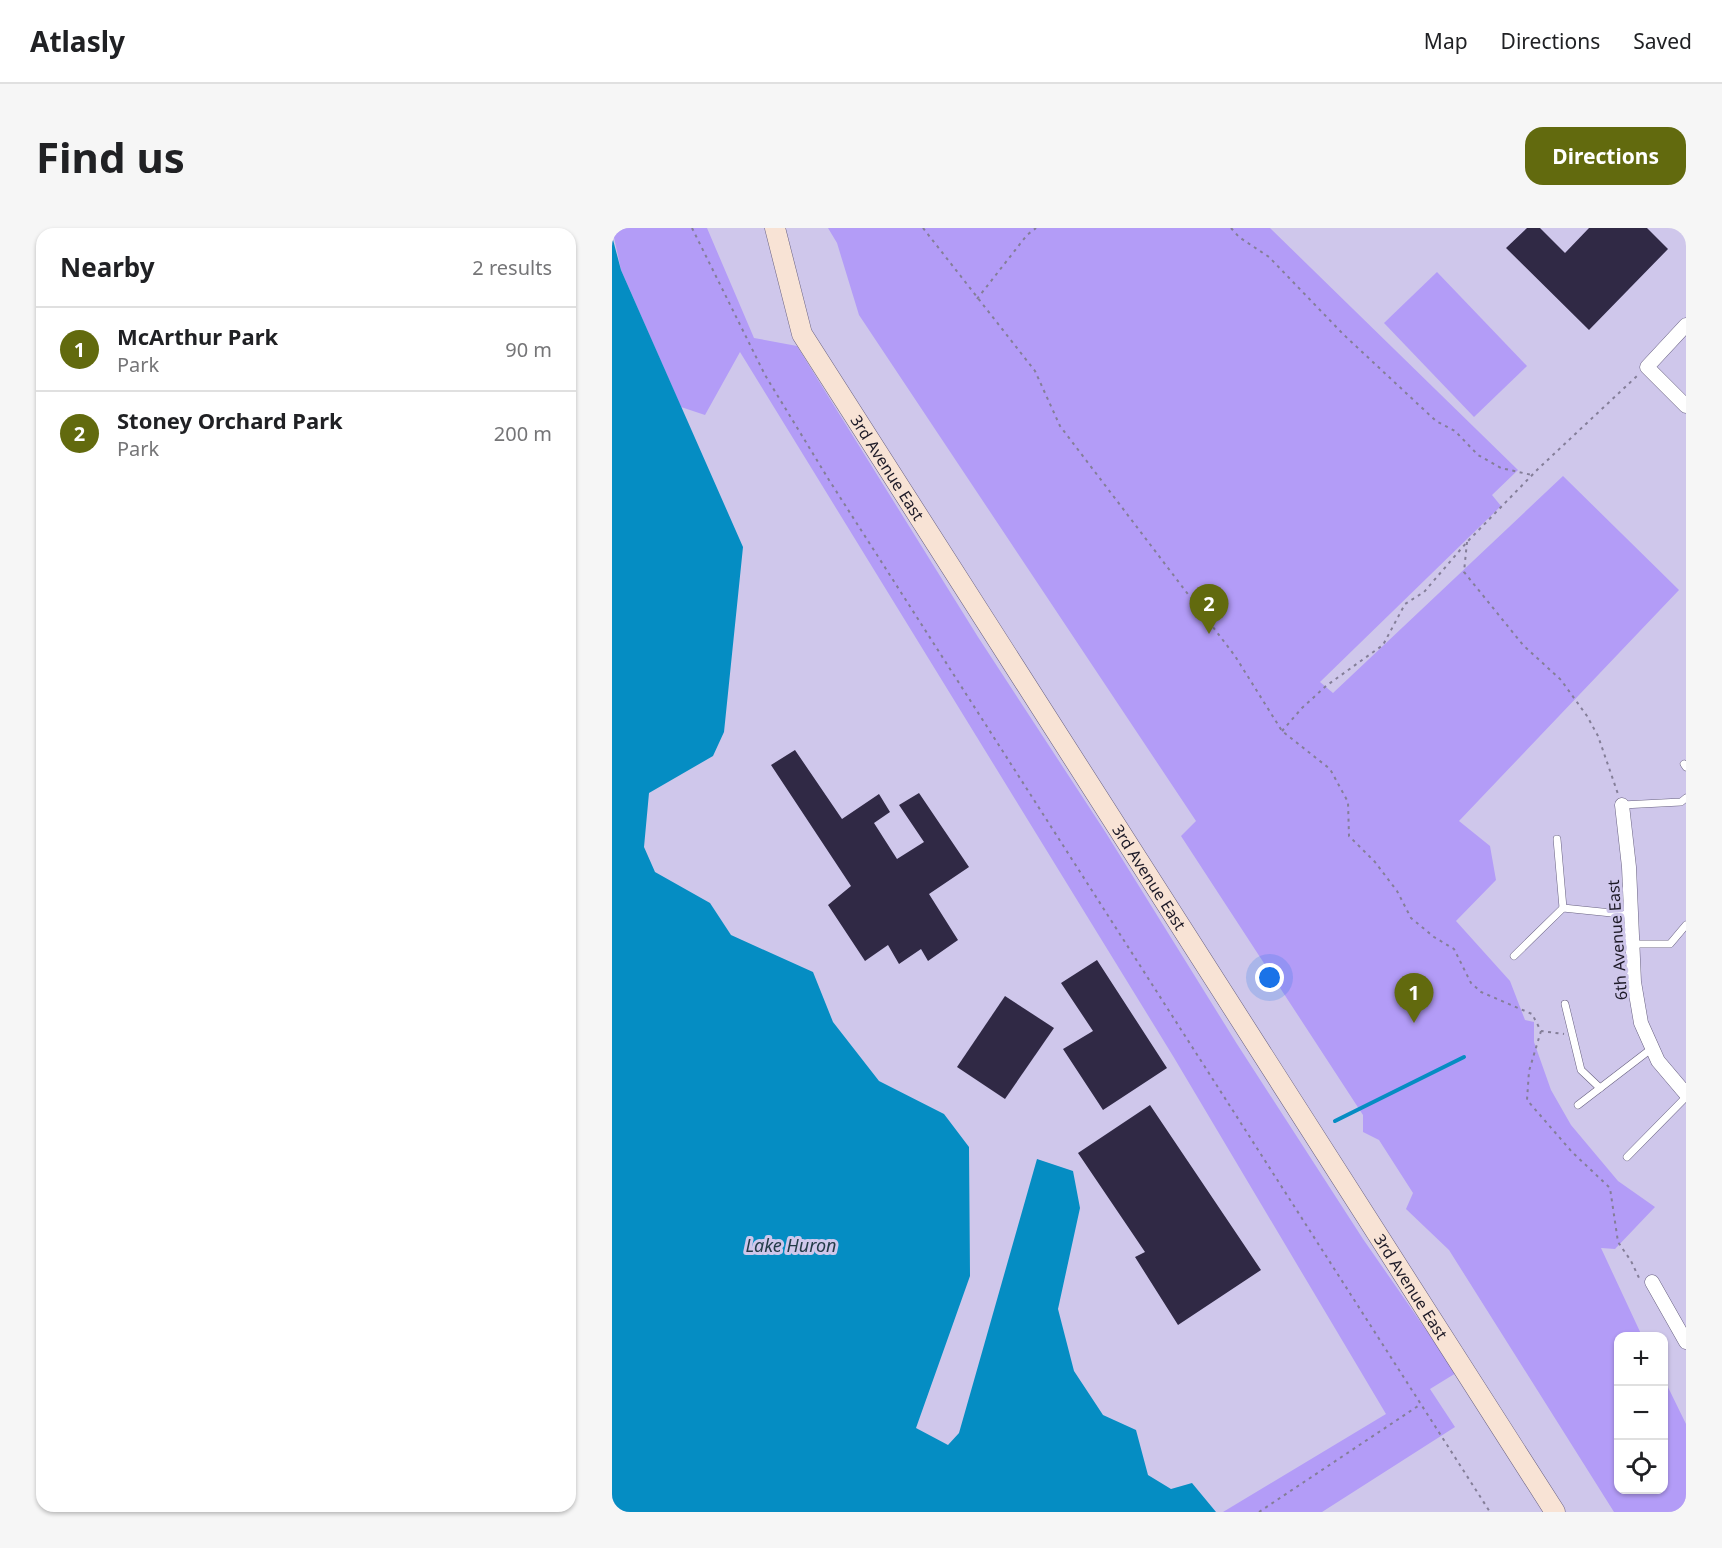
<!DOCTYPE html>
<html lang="en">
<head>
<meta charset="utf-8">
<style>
  :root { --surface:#fff; --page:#f6f6f6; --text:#202124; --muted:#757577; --line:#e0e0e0; --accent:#626a0e }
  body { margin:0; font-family:"Noto Sans",sans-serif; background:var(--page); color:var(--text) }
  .controls { position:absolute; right:18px; bottom:18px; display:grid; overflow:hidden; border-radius:12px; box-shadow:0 2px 4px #0004 }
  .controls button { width:54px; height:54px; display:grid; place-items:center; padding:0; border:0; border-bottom:2px solid var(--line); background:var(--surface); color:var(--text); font:30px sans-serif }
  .you { position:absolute; left:658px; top:750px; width:21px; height:21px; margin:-15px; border:4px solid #fff; border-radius:50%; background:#1a73e8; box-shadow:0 0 0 9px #1a73e833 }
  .badge { display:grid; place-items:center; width:39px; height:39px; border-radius:50%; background:var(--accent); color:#fff; font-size:20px; font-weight:700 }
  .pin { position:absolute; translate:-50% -50px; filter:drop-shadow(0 2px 3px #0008) }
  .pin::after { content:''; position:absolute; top:32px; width:21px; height:18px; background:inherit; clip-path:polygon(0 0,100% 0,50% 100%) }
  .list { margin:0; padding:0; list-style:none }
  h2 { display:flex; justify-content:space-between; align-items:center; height:78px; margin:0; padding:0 24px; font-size:26px }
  h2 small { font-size:20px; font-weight:400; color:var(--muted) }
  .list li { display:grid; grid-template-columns:39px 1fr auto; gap:18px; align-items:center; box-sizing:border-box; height:84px; padding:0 24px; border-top:2px solid var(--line) }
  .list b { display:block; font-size:22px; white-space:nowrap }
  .list p { margin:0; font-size:20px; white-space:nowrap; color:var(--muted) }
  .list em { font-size:20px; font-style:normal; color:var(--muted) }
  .icon { flex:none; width:33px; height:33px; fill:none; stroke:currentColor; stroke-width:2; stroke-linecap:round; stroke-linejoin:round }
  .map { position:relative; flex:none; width:1074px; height:1284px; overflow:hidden; border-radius:18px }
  header { display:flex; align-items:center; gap:36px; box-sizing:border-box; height:84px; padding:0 30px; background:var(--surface); border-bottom:2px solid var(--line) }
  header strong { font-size:28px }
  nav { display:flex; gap:33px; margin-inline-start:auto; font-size:21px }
  .intro { display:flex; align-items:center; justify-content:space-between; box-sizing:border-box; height:144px; padding:0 36px }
  h1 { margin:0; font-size:42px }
  .button { padding:15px 27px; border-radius:18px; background:var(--accent); color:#fff; font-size:21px; font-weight:700 }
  main { display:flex; gap:36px; padding:0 36px }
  aside { flex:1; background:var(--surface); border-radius:18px; box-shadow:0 2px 4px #0004 }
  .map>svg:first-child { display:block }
</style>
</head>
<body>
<header>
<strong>Atlasly</strong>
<nav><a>Map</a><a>Directions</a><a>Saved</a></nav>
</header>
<div class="intro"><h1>Find us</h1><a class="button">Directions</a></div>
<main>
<aside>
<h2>Nearby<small>2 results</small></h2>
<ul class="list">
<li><span class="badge">1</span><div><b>McArthur Park</b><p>Park</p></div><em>90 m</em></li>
<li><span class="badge">2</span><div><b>Stoney Orchard Park</b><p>Park</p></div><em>200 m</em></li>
</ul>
</aside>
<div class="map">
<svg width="1074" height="1284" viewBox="0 0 1074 1284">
  <rect width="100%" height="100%" fill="#cfc7eb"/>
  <!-- green -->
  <g fill="#b39cf7">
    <polygon points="0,0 95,0 142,110 185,118 366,409 494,605 625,816 751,1011 844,1145 818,1161 843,1199 710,1284 611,1284 774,1186 561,828 128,124 93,187 69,179 9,42"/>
    <polygon points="216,0 658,0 906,242 880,267 889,278 708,454 721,465 951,248 1067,362 847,593 878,618 884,652 844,693 898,753 913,792 922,794 922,814 939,862 959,897 1006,953 1043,979 1003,1021 989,1020 1030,1108 1006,1108 1006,1262 1052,1262 1052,1151 1074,1196 1074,1284 1002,1284 837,1022 794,981 801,965 767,912 751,904 751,887 569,608 584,593 247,87 225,15"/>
    <polygon points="825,44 915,138 862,189 772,95"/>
  </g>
  <!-- water -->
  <polygon fill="#058dc3" points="0,8 9,42 131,319 112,504 101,528 37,565 32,619 43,644 98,675 119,707 201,744 221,794 267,853 332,886 357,919 358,1048 304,1200 336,1217 347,1205 425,931 461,943 468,980 446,1081 462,1143 491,1187 524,1202 536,1247 559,1261 580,1255 604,1284 0,1284"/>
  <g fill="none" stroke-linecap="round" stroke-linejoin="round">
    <!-- stream -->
    <polyline stroke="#058dc3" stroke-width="4" points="723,893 852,829"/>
  </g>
  <!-- building -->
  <g fill="#302945">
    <polygon points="915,0 928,0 953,25 977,0 1035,0 1056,21 977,102 894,20"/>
    <polygon points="183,522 230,591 267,566 278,584 262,595 285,631 312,614 287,577 307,565 357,639 317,666 346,712 316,733 309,721 287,736 276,717 253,733 216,677 239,658 159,537"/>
    <polygon points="485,732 555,840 491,882 451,821 481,803 449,755"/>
    <polygon points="393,768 442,800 393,871 345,839"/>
    <polygon points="538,877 649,1042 566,1097 523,1029 533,1024 466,925"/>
  </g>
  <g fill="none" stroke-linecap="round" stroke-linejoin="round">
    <!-- service casing -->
    <g stroke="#686181" stroke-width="8">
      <g id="service">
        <polyline points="1072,536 1074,539"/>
        <polyline points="1010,577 1069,574 1074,570"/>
        <polyline points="945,611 951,680"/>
        <polyline points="1020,716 1058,716 1074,697"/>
        <polyline points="902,728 951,680 1019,687"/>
        <polyline points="953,776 969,842 988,860"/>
        <polyline points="966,877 1039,821"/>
        <polyline points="1015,929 1074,869"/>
      </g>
    </g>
    <!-- minor casing -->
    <g stroke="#686181" stroke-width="15">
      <g id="minor">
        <polyline points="1074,97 1035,139 1074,178"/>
        <polyline points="1010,577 1017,639 1022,754 1029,795 1046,833 1074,866"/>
        <polyline points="1040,1054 1074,1114"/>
      </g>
    </g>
    <!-- secondary casing -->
    <g stroke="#686181" stroke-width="21">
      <g id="secondary">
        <path id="s1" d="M163,0L190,106L943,1284"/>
      </g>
    </g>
    <!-- path -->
    <g stroke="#847e98" stroke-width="2" stroke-dasharray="3 4.5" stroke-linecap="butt">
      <polyline points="80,0 153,147 217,252 878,1284"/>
      <polyline points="311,0 423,143 448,198 623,428 670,503 718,541 736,574 737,608 763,634 785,663 799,690 822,709 842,721 859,755 869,764 920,786 929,803 952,806"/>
      <polyline points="619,0 627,9 657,29 732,107 824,193 843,203 866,227 889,240 920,247"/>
      <polyline points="365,71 415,7 424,0"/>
      <polyline points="855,314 852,344 911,417 949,452 975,488 986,508 1006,566"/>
      <polyline points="670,503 690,480 714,458 771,417 793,376 812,364 855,314 926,241 1026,147"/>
      <polyline points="929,803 917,843 915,872 960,924 998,960 1006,1014 1019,1033 1028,1052"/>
      <polyline points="647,1284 809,1176"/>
    </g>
    <!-- service -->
    <use href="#service" stroke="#fff" stroke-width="7"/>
    <!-- minor -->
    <use href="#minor" stroke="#fff" stroke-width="14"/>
    <!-- secondary -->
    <use href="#secondary" stroke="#f8e3d5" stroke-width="20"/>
  </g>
  <g text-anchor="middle" stroke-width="6" stroke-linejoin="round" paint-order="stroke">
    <!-- street labels -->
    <g font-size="16" fill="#1d1a27" stroke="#cfc7eb">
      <text dy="6" stroke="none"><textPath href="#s1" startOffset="268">3rd Avenue East</textPath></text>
      <text dy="6" stroke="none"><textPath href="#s1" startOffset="754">3rd Avenue East</textPath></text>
      <text transform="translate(1005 712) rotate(-94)" y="6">6th Avenue East</text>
      <text dy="6" stroke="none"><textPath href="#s1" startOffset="1240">3rd Avenue East</textPath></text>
    </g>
    <!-- water labels -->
    <g font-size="18" font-style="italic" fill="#233b48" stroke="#cfc7eb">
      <text x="179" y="1024">Lake Huron</text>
    </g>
  </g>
</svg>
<div class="controls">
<button>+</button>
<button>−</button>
<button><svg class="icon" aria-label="locate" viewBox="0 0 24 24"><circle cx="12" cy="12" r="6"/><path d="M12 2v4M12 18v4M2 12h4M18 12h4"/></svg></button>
</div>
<div class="you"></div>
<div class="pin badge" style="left:802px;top:795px">1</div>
<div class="pin badge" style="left:597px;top:406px">2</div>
</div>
</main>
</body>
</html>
